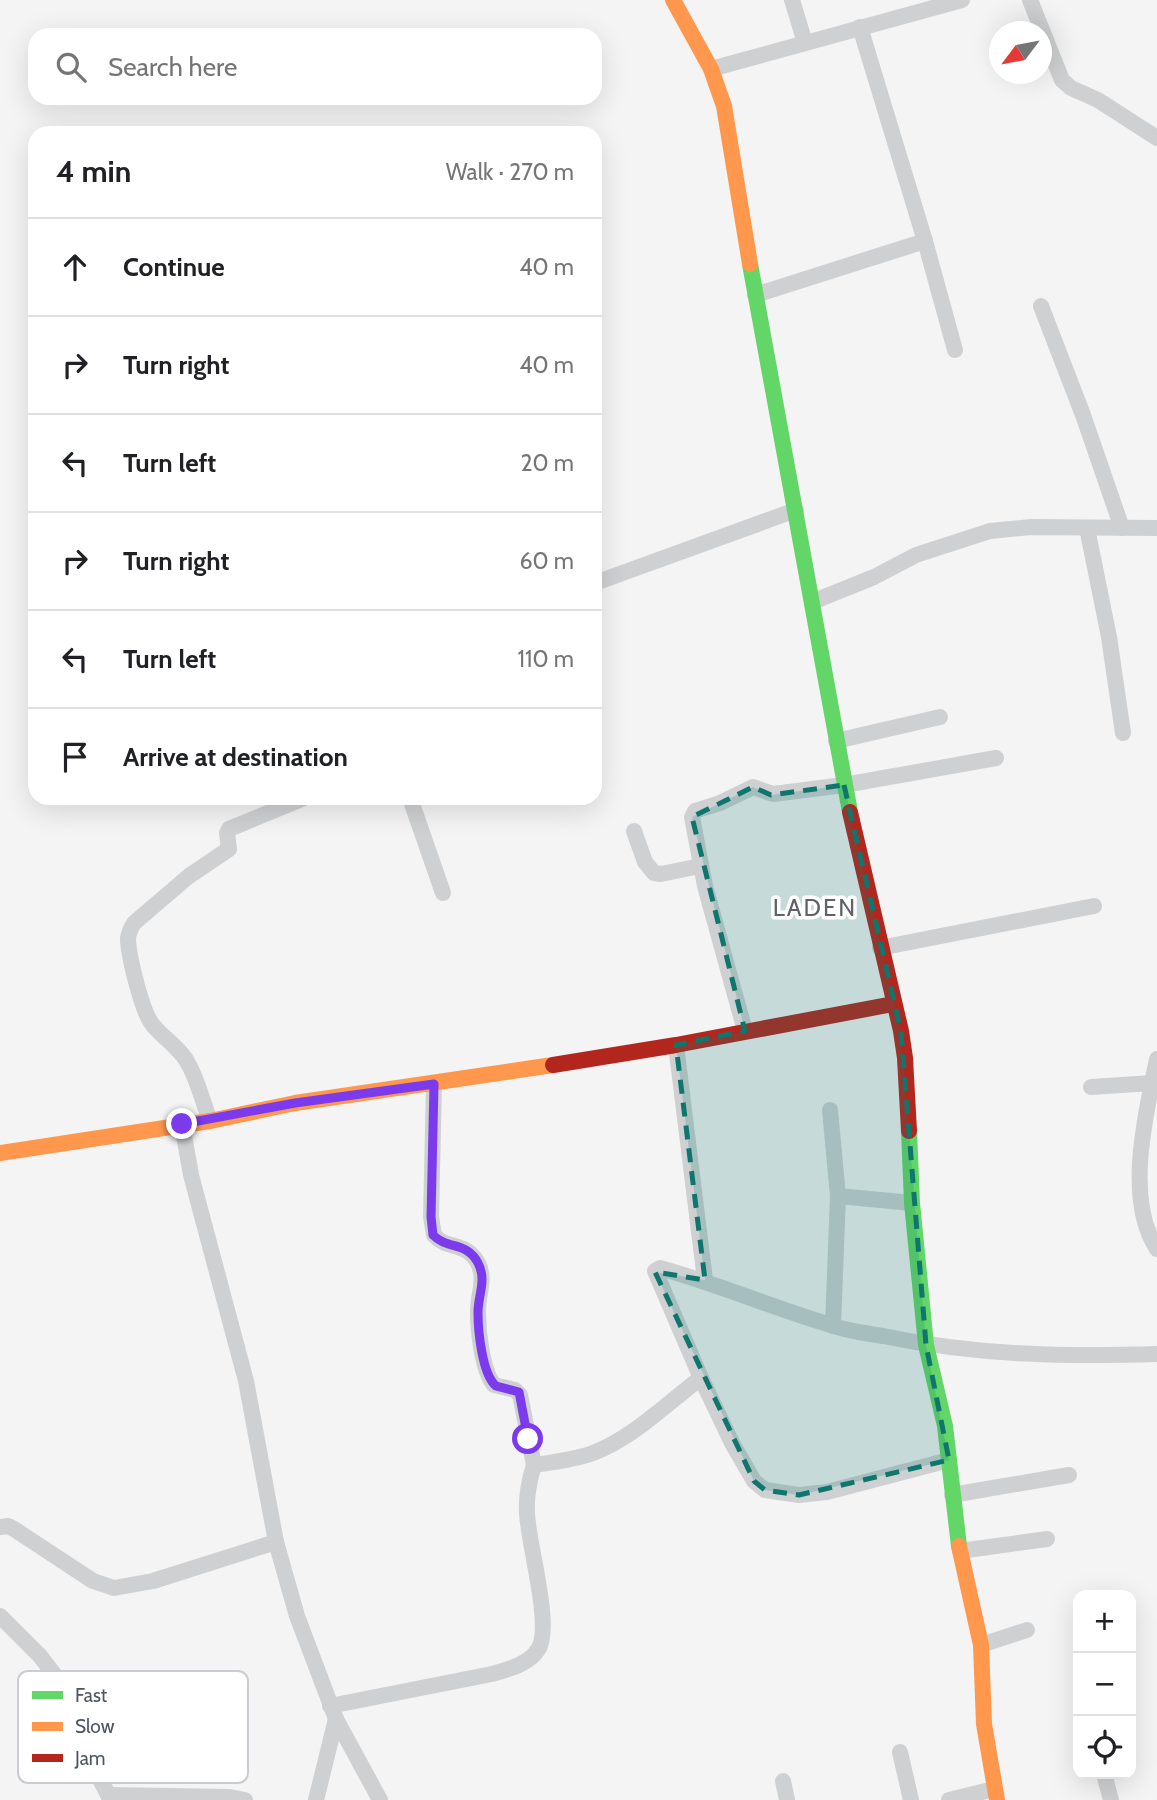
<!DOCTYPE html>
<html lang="en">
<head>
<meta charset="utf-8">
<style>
  :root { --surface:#fff; --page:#f2f2f2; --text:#202124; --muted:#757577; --line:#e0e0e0 }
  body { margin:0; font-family:Cabin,sans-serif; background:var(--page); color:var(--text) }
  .controls { position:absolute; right:21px; bottom:21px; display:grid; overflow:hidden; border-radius:14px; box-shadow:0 7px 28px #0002 }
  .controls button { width:63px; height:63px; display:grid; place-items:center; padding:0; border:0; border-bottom:2px solid var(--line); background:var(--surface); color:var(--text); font:35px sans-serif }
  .compass { position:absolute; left:989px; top:21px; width:63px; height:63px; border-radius:50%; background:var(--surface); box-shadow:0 7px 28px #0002; rotate:238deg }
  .stop { position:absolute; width:21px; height:21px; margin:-16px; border:5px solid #7c3aed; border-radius:50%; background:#fff }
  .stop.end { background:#7c3aed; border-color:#fff; box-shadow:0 2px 7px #0008 }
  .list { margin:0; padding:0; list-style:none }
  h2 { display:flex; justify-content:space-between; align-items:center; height:91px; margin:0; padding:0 28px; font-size:30px }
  h2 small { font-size:23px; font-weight:400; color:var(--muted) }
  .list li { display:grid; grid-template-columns:46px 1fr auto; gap:21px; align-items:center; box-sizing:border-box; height:98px; padding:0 28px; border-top:2px solid var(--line) }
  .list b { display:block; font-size:26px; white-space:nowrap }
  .list em { font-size:23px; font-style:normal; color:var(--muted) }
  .icon { flex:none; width:38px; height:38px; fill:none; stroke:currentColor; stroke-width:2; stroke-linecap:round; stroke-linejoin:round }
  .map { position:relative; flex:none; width:1157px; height:1800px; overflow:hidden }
  .search { position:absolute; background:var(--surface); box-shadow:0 7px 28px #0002; left:28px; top:28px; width:574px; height:77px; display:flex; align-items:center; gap:18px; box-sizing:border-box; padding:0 24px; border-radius:21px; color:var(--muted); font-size:26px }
  .panel { position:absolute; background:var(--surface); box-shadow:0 7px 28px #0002; left:28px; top:126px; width:574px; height:679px; border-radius:21px }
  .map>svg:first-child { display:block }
</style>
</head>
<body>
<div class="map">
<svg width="1157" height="1800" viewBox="0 0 1157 1800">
  <rect width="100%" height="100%" fill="#f4f4f4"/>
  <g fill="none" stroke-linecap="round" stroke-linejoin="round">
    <!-- street -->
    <g stroke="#ced0d2" stroke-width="16">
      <polyline points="792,0 805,43"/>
      <polyline points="1030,0 1062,80 1071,88 1098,100 1157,138"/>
      <polyline points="860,27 925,241 955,350"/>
      <polyline points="711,69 962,0"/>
      <polyline points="755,295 925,241"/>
      <polyline points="1041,306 1083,415 1122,528"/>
      <polyline points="1087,528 1109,637 1123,733"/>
      <polyline points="595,583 796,510"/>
      <polyline points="812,602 874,577 916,555 990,531 1031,527 1157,528"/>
      <polyline points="836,741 940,717"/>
      <polyline points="410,798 443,893"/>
      <polyline points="634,831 645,862 654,873 661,874 700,866"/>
      <polyline points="880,948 1094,906"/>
      <polyline points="745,1031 705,886 692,817 695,811 720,803 753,787 773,794 844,785 996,758"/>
      <polyline points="676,1045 705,1280"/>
      <path d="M1157,1059C1146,1113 1124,1199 1157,1249"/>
      <path d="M434,1084L431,1217L434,1235C446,1250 466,1241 478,1263C486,1279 478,1294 478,1311C478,1331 482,1370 494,1385L515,1390L520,1395L534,1465"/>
      <polyline points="1091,1087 1152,1083"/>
      <polyline points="830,1110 838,1196 833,1326"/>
      <path d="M210,1121C203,1102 198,1082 189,1065C180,1046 160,1037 150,1021C141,1006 128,955 128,938C129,932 131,928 134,923L189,876L229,849L227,833L229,829L304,798"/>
      <polyline points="182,1124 191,1175 246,1381 276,1542 297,1616 336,1719 380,1800"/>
      <polyline points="838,1196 912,1203"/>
      <path d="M949,1460L827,1492L799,1495L765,1490L754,1481L732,1443L701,1378L655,1271L660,1268C718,1284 773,1308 831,1325C847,1331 865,1333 883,1336C974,1355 1064,1357 1157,1354"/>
      <polyline points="952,1495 1069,1475"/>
      <polyline points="0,1527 8,1526 14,1529 93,1581 114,1588 153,1581 276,1542"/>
      <polyline points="960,1551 1047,1539"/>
      <polyline points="0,1616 40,1656 75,1701 90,1739 96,1772 111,1800"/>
      <polyline points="981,1645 1027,1630"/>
      <path d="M330,1706L492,1674C509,1669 530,1664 539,1648C552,1624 528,1543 527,1513C526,1496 529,1481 534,1465C554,1462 574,1460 593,1453C633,1438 667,1403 701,1378"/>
      <polyline points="900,1752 911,1800"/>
      <polyline points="1104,1774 1111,1800"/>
      <polyline points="783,1781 787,1800"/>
      <polyline points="108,1795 230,1797 245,1800"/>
      <polyline points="316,1800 336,1719"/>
      <polyline points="949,1800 994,1789"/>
    </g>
    <!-- fast -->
    <g stroke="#63d668" stroke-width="16">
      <polyline points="750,264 850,812"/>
      <polyline points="909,1131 912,1203 926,1345 945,1426 959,1546"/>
    </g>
    <!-- slow -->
    <g stroke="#ff974d" stroke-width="16">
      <polyline points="673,0 711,69 724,106 750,264"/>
      <polyline points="0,1153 210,1121 295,1103 553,1065"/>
      <polyline points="959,1546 981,1645 984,1724 997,1800"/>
    </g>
    <!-- jam -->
    <g stroke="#b3261e" stroke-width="16">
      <polyline points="850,812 901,1031 905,1058 909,1131"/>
      <polyline points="553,1065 676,1045 893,1004"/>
    </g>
  </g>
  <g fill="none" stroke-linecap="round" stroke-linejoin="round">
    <!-- route -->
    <path stroke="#7c3aed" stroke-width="9" d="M182,1124L295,1103L434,1084L431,1217L433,1235C447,1250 467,1241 478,1263C487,1280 478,1295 478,1312C478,1331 482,1374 496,1386L519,1392L528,1439"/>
  </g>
  <!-- marked area -->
  <path fill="#0f766e" fill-opacity="0.2" stroke="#0f766e" stroke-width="5" stroke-dasharray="14 9" stroke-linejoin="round" d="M844,785L901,1031L926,1345L949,1460L799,1495L765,1490L754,1481L655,1272L705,1280L676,1045L745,1031L692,817L753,787L771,795Z"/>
  <g text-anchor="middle" stroke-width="7" stroke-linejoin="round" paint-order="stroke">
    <!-- quarter labels -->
    <g font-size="24" letter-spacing="2" fill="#5f6368" stroke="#fff">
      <text x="815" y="916">LADEN</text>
    </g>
  </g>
  <!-- legend -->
  <rect x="18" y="1671" width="230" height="112" rx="10" fill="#fff" stroke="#c9ccd0" stroke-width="2"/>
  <rect x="32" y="1691" width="31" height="8" fill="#63d668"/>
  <rect x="32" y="1722" width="31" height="9" fill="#ff974d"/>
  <rect x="32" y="1754" width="31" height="8" fill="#b3261e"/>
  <g font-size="19" fill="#4a5661">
    <text x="75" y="1702">Fast</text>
    <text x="75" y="1733">Slow</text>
    <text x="75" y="1765">Jam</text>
  </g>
</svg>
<div class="controls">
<button>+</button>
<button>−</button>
<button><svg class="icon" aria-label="locate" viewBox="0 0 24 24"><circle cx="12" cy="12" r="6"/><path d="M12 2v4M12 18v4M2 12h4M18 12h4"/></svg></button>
</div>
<svg class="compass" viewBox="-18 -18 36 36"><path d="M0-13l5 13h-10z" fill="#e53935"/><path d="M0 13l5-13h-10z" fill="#757577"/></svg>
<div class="stop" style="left:528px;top:1439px"></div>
<div class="stop end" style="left:182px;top:1124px"></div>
<div class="search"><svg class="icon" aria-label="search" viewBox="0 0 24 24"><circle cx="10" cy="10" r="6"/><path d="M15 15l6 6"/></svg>Search here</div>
<section class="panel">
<h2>4 min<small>Walk · 270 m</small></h2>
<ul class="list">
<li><svg class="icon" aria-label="ahead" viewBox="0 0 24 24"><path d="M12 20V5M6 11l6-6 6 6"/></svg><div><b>Continue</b></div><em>40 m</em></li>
<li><svg class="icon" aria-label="right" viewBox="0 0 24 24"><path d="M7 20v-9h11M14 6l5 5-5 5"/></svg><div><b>Turn right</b></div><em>40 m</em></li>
<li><svg class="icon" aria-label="left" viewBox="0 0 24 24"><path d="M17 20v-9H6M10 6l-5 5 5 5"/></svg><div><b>Turn left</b></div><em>20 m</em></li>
<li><svg class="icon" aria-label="right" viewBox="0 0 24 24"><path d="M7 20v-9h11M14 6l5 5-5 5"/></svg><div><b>Turn right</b></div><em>60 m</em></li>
<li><svg class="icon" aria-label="left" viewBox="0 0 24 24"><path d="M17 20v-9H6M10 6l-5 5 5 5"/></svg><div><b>Turn left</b></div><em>110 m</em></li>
<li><svg class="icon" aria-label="arrive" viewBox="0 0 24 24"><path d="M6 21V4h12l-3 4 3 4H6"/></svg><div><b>Arrive at destination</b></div></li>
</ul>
</section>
</div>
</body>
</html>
